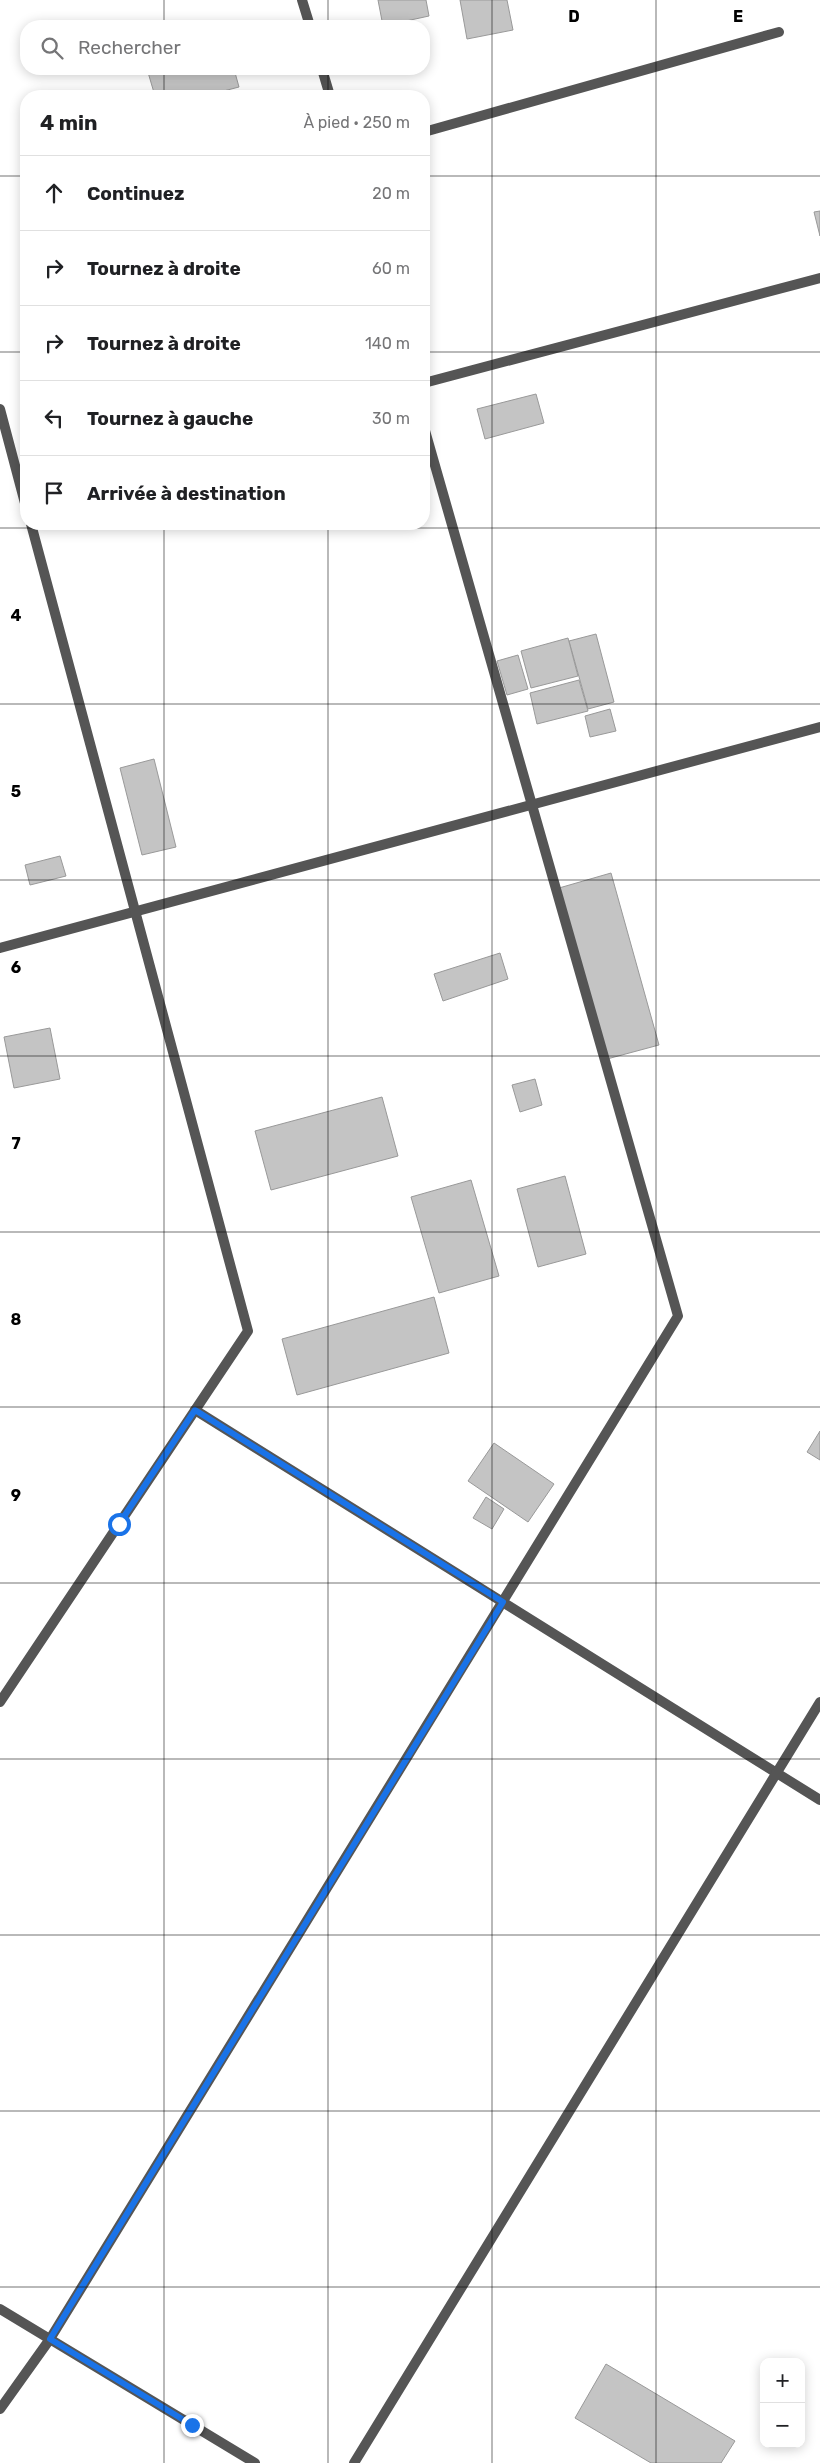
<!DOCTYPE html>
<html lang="fr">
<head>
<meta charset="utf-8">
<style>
  :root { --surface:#fff; --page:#f6f6f6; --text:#202124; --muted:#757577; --line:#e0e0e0 }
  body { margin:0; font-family:Rubik,sans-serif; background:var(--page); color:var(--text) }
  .controls { position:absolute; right:15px; bottom:15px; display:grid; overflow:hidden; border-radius:10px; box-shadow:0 2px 12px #0003 }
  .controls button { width:45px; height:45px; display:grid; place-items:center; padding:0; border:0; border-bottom:1px solid var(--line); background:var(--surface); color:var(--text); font:25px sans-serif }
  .stop { position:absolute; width:15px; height:15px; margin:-11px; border:4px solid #1a73e8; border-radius:50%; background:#fff }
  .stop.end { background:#1a73e8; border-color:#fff; box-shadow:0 1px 5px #0008 }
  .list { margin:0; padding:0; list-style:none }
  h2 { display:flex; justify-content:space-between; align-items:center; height:65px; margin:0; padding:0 20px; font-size:21px }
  h2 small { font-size:16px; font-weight:400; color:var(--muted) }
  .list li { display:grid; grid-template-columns:32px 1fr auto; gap:15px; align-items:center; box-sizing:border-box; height:75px; padding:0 20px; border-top:1px solid var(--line) }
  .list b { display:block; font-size:19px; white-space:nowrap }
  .list em { font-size:16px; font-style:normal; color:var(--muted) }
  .icon { flex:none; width:28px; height:28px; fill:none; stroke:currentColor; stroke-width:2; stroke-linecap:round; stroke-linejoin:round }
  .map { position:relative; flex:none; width:820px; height:2463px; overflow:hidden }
  .search { position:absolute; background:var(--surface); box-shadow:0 2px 12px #0003; left:20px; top:20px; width:410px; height:55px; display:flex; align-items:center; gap:12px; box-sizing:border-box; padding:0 18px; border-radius:20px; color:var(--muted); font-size:19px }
  .panel { position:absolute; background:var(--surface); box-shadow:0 2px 12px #0003; left:20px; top:90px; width:410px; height:440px; border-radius:20px }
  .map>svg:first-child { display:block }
</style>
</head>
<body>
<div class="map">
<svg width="820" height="2463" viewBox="0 0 820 2463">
  <rect width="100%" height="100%" fill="#fff"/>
  <!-- building -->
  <g fill="#c4c4c4" stroke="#999">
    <polygon points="378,0 426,0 429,16 383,26"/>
    <polygon points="460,0 507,0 513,30 467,39"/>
    <polygon points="147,69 234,69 239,87 212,94 213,96 155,96"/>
    <polygon points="820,211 820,236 814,212"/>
    <polygon points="536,394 544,423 485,439 477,409"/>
    <polygon points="596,634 614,702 588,709 569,641"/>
    <polygon points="568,638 578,676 531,688 521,651"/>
    <polygon points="518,655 528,689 507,695 497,661"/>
    <polygon points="579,680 588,711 537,724 530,693"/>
    <polygon points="610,709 616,731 590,737 585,716"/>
    <polygon points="154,759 176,847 142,855 120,768"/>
    <polygon points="60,856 66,876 30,885 25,865"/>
    <polygon points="611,873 659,1045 607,1059 559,888"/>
    <polygon points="500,953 508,979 443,1001 434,974"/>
    <polygon points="50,1028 60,1079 14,1088 4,1037"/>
    <polygon points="535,1079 542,1105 520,1112 512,1085"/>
    <polygon points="382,1097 398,1156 271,1190 255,1131"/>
    <polygon points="565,1176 586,1254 538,1267 517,1189"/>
    <polygon points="471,1180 499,1276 439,1293 411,1197"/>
    <polygon points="434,1297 449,1353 297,1395 282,1339"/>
    <polygon points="820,1431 820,1460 807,1452"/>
    <polygon points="494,1443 554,1484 528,1522 468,1481"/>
    <polygon points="486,1497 504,1509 492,1529 473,1518"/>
    <polygon points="606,2364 735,2441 721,2463 651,2463 575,2418"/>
  </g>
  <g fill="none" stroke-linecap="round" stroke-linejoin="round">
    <!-- minor -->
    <g stroke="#555" stroke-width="10">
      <polyline points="302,0 310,26"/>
      <polyline points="322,69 330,96"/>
      <polyline points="424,132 779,32"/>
      <polyline points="424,383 820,278"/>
      <polyline points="0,409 26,507"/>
      <polyline points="0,948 820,727"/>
      <polyline points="195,1410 820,1800"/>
      <polyline points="0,1702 248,1331 31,524"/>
      <polyline points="0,2309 255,2463"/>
      <polyline points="0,2409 50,2339 678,1316 424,427"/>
      <polyline points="354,2463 820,1702"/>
    </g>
  </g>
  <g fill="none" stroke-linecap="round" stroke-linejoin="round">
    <!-- route -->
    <polyline stroke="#1a73e8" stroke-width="6" points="119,1524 195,1410 503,1602 50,2339 192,2425"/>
  </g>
  <!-- grid -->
  <path fill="none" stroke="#000" stroke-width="1" stroke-opacity="0.55" d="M164,0V26M328,0V26M492,0V2463M656,0V2463M164,69V96M328,69V96M0,176H26M424,176H820M0,352H26M424,352H820M164,524V2463M328,524V2463M0,528H820M0,704H820M0,880H820M0,1056H820M0,1232H820M0,1407H820M0,1583H820M0,1759H820M0,1935H820M0,2111H820M0,2287H820"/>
  <g font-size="16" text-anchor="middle" font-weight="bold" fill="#000" stroke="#fff" stroke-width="4" stroke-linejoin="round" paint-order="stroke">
    <text x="574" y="22">D</text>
    <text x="738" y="22">E</text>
    <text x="16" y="621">4</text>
    <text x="16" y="797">5</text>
    <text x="16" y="973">6</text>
    <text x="16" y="1149">7</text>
    <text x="16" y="1325">8</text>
    <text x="16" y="1501">9</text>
  </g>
</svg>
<div class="controls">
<button>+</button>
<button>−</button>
</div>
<div class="stop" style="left:119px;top:1524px"></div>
<div class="stop end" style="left:192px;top:2425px"></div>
<div class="search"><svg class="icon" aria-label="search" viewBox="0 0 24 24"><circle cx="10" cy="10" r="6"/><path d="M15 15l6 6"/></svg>Rechercher</div>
<section class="panel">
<h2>4 min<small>À pied · 250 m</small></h2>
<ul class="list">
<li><svg class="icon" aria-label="ahead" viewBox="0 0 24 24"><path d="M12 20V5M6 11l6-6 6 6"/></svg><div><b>Continuez</b></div><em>20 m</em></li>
<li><svg class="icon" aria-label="right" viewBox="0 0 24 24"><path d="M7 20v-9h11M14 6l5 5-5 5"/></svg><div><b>Tournez à droite</b></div><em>60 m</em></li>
<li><svg class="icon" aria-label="right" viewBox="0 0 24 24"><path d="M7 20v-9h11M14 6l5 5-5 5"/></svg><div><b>Tournez à droite</b></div><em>140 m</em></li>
<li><svg class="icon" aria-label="left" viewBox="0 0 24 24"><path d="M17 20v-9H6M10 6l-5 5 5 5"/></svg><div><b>Tournez à gauche</b></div><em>30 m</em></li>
<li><svg class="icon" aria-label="arrive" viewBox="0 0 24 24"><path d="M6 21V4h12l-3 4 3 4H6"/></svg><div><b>Arrivée à destination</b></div></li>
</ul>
</section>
</div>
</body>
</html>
